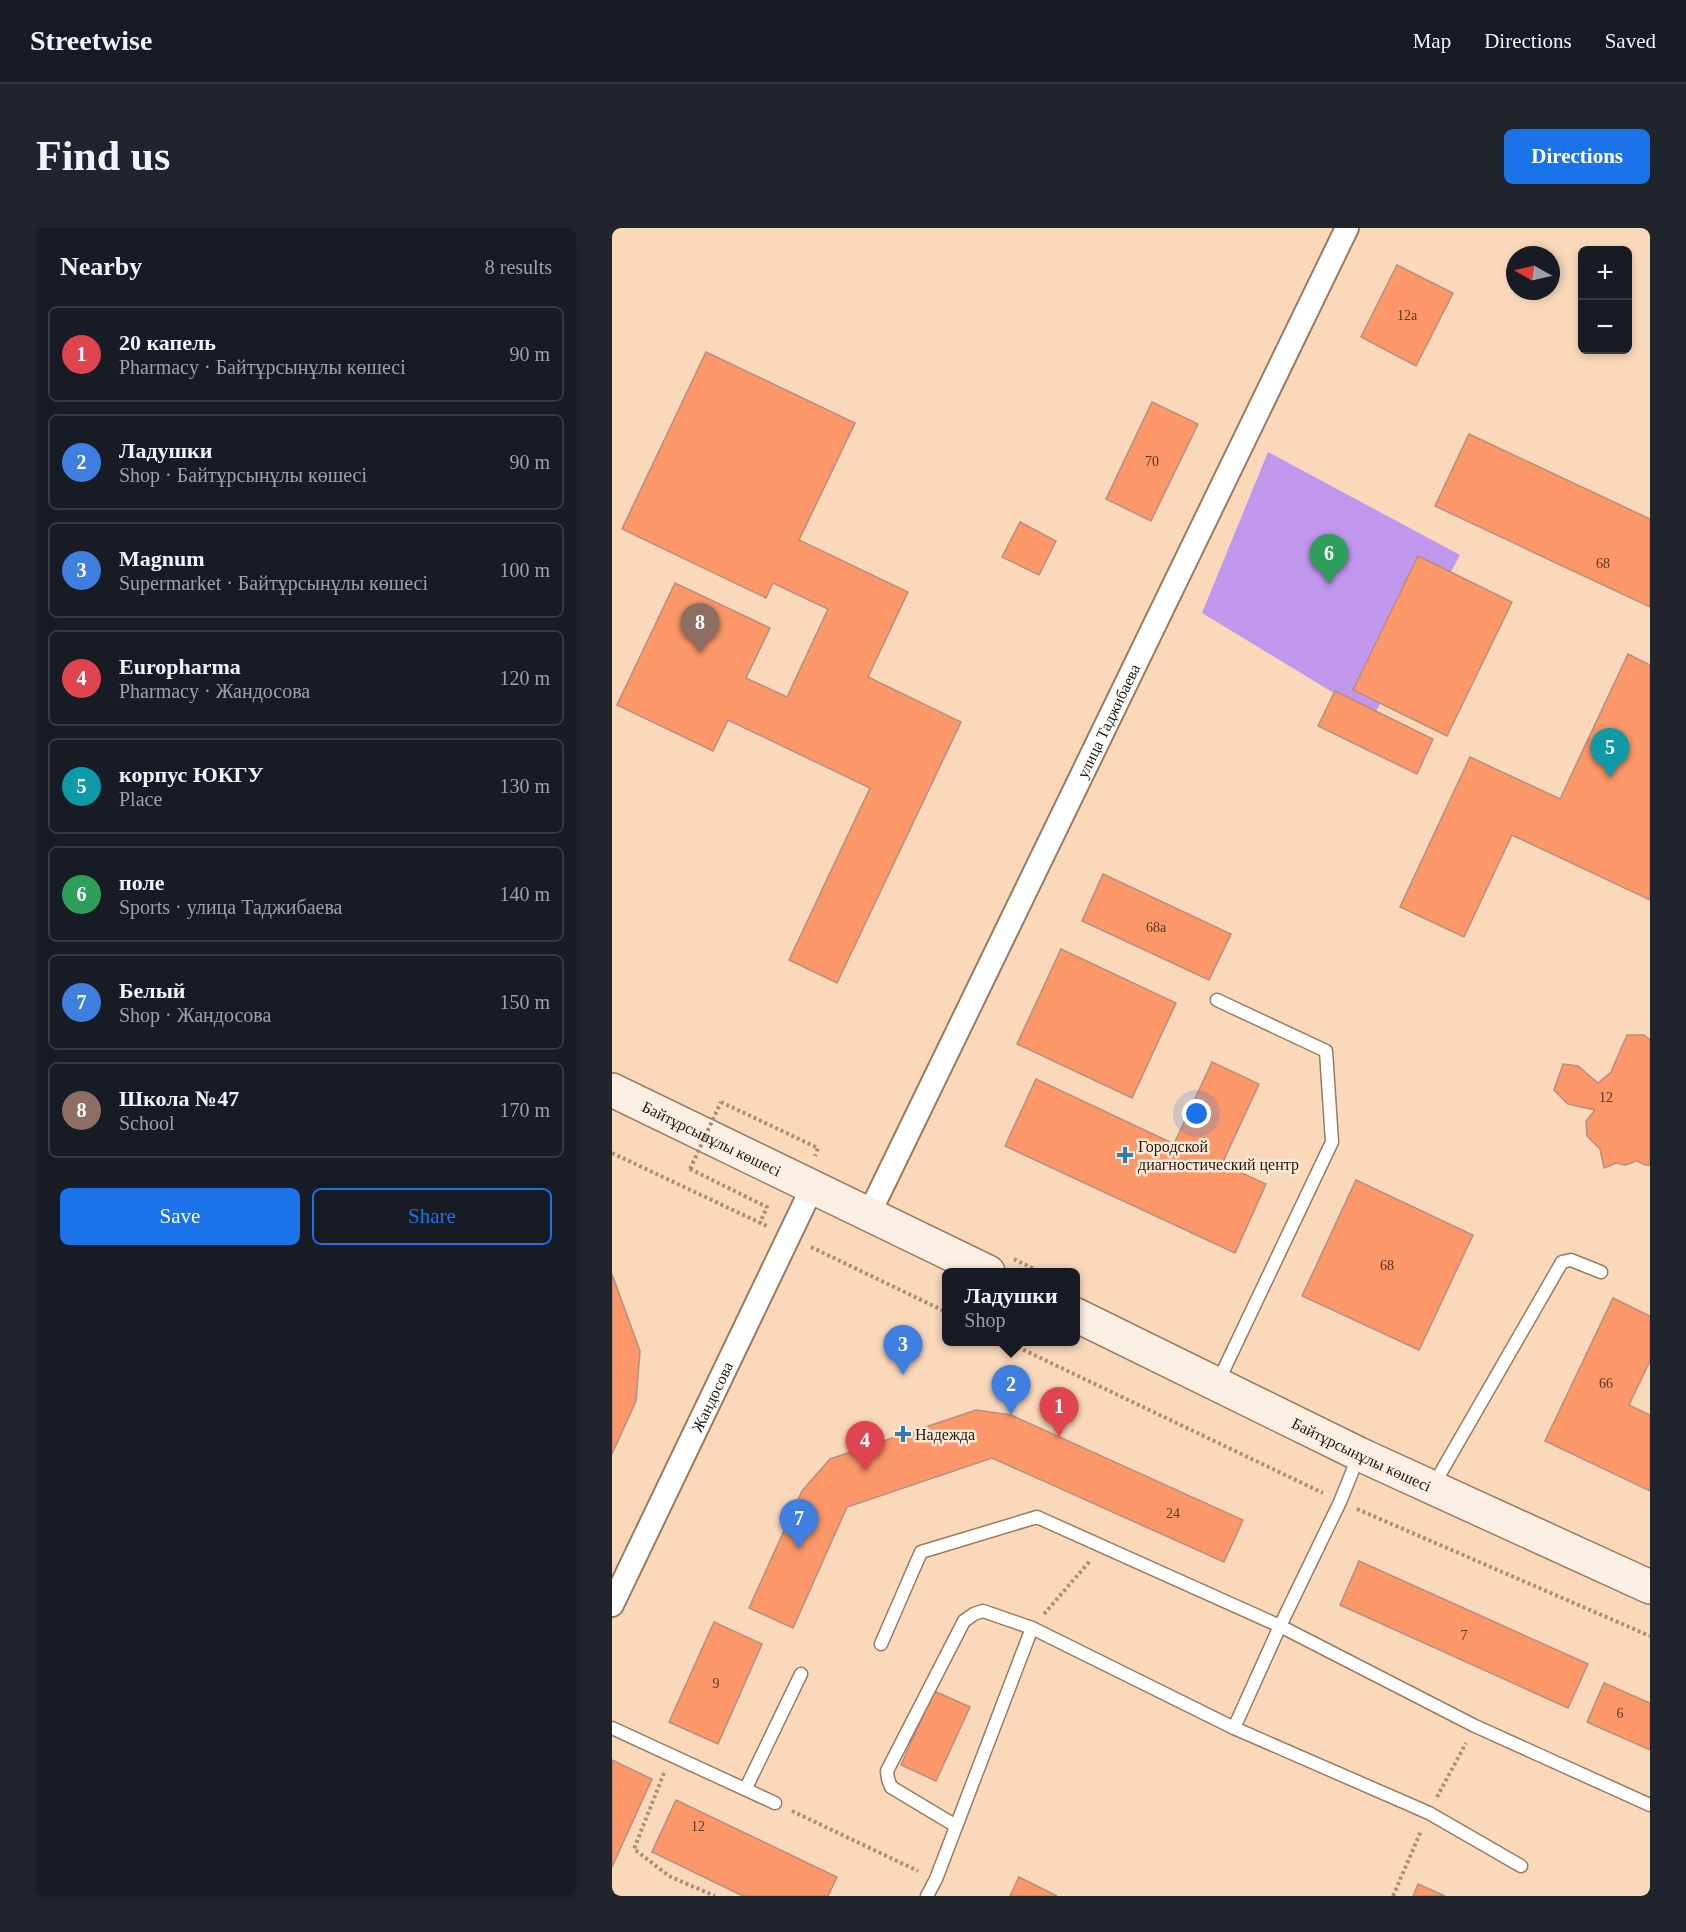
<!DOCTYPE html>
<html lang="en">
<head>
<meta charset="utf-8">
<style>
  :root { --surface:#171b24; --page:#20242c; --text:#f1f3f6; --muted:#9ea1a6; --line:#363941; --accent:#1a73e8 }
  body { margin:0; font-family:"Times New Roman",serif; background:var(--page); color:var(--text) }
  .controls { position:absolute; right:18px; top:18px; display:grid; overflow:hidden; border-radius:9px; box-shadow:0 3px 9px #0003 }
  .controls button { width:54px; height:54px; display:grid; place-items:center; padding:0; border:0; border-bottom:2px solid var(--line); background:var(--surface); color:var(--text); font:30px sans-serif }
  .compass { position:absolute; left:894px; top:18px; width:54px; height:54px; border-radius:50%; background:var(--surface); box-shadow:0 3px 9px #0003; rotate:278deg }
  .you { position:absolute; left:585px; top:886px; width:21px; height:21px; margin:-15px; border:4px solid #fff; border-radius:50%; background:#1a73e8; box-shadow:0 0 0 9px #1a73e833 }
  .badge { display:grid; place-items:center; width:39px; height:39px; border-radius:50%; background:var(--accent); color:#fff; font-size:20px; font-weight:700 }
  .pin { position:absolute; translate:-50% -50px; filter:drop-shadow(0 2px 3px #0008) }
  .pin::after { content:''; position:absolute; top:32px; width:21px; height:18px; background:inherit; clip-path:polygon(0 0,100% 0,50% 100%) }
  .popup { position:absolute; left:330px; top:1040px; width:138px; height:78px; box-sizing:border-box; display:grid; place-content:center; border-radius:9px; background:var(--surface); filter:drop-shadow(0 2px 4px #0005); font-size:20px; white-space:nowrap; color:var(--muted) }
  .popup b { font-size:22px; color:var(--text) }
  .popup::after { content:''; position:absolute; left:50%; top:100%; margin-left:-12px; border:12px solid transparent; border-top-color:var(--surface) }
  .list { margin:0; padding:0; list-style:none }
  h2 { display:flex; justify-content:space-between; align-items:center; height:78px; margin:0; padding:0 24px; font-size:26px }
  h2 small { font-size:20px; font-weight:400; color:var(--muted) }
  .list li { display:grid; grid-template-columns:39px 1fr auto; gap:18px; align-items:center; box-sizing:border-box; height:96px; margin:0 12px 12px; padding:0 12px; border:2px solid var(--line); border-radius:9px }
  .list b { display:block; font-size:22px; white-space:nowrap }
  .list p { margin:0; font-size:20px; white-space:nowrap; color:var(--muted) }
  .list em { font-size:20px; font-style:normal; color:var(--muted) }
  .actions { display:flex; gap:12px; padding:18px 24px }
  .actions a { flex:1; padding:14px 0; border:2px solid var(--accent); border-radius:9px; text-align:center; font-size:21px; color:var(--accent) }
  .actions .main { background:var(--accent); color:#fff }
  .map { position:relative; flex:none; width:1038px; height:1668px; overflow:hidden; border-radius:9px }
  header { display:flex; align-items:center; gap:36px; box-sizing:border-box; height:84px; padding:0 30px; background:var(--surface); border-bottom:2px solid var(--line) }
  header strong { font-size:28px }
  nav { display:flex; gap:33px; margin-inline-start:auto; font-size:21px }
  .intro { display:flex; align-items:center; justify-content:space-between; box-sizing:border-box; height:144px; padding:0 36px }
  h1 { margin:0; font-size:42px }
  .button { padding:15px 27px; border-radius:9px; background:var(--accent); color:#fff; font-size:21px; font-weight:700 }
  main { display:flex; gap:36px; padding:0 36px }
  aside { flex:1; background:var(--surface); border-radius:9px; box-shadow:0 3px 9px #0003 }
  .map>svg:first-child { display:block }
</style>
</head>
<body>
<header>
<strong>Streetwise</strong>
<nav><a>Map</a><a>Directions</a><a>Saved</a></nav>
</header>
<div class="intro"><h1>Find us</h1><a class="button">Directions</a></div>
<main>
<aside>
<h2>Nearby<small>8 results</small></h2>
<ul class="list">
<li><span class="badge" style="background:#e0444e">1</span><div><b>20 капель</b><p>Pharmacy · Байтұрсынұлы көшесі</p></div><em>90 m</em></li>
<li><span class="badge" style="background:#3f7fe0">2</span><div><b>Ладушки</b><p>Shop · Байтұрсынұлы көшесі</p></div><em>90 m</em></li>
<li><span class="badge" style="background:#3f7fe0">3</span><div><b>Magnum</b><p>Supermarket · Байтұрсынұлы көшесі</p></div><em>100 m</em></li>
<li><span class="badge" style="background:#e0444e">4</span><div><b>Europharma</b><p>Pharmacy · Жандосова</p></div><em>120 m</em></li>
<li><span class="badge" style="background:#0f9aa8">5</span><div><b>корпус ЮКГУ</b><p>Place</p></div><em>130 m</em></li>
<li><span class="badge" style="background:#2e9e5b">6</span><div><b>поле</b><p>Sports · улица Таджибаева</p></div><em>140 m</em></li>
<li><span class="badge" style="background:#3f7fe0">7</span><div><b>Белый</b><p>Shop · Жандосова</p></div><em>150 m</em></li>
<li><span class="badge" style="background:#8d6e63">8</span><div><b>Школа №47</b><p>School</p></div><em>170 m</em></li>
</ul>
<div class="actions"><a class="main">Save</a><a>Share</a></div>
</aside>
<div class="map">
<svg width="1038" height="1668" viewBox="0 0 1038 1668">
  <rect width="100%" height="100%" fill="#fad9bb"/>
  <!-- garden -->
  <polygon fill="#c197ee" points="656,224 848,327 761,489 590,385"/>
  <!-- building -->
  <g fill="#fb9768" stroke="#b68f7e" stroke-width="1.5">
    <polygon points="785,37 841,65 804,138 749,109"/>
    <polygon points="94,124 243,195 187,312 296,364 256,449 349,494 225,755 177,732 258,560 116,492 101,523 5,477 63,355 158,400 134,450 175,469 216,381 161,355 154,370 10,301"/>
    <polygon points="540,174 586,196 539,293 494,271"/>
    <polygon points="857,206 1038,291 1038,379 823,278"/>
    <polygon points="408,294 444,313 427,347 390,329"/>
    <polygon points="806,328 900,374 835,508 741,462"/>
    <polygon points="1016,426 1038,437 1038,672 900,607 852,709 788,679 858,529 948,571"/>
    <polygon points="723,463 821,511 805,546 706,498"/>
    <polygon points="491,646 619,706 597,752 470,693"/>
    <polygon points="449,721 564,775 520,870 405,816"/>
    <polygon points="1015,807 1032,807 1038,812 1038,937 1033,937 1025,933 1013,937 1004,935 992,940 988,921 975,908 974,893 983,882 956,876 942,862 951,836 966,838 986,855 999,844"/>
    <polygon points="600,834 647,856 610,936 654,956 623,1025 393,918 424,851 562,916"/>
    <polygon points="744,952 861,1007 807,1122 690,1068"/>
    <polygon points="0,1046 28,1123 24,1173 0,1226"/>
    <polygon points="1001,1070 1038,1088 1038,1133 1017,1177 1038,1187 1038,1263 933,1213"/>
    <polygon points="364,1182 399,1187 631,1292 612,1334 380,1230 235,1279 181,1400 137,1380 190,1263 218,1231"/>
    <polygon points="747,1333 976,1436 956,1480 728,1377"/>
    <polygon points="102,1394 150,1416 106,1516 57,1494"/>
    <polygon points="992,1455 1038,1475 1038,1522 975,1494"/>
    <polygon points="322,1463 358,1479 324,1553 289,1537"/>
    <polygon points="0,1532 40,1551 0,1639"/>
    <polygon points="64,1572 225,1649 216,1668 131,1668 40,1624"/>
    <polygon points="407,1649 445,1668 398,1668"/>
    <polygon points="806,1656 833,1668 801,1668"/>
  </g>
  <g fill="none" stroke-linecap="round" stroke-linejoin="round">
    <!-- service casing -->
    <g stroke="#987b60" stroke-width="15">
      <g id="service">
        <polyline points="605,772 714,823 720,914 605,1156"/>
        <polyline points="821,1258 950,1034 959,1032 989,1044"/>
        <polyline points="269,1416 309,1324 425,1289 668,1398 863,1498 1038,1577"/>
        <polyline points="0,1500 163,1575"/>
        <polyline points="622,1500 668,1398 728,1274 747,1227"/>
        <polyline points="134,1560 189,1446"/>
        <polyline points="344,1598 279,1559 276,1551 275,1543 352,1393 362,1386 371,1383 420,1400"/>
        <polyline points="315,1668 324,1651 420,1400 622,1500 817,1585 909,1638"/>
      </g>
    </g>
    <!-- minor casing -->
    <g stroke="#987b60" stroke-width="26">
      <g id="minor">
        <path id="s1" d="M257,986L735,0"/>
        <path id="s2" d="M0,1377L200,960"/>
      </g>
    </g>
    <!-- secondary casing -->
    <g stroke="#987b60" stroke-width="36">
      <g id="secondary">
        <path id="s3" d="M0,862L376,1044"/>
        <path id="s4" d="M464,1087L747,1226L1038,1359"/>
      </g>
    </g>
    <!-- path -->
    <g stroke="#a88f78" stroke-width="4" stroke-dasharray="3 3" stroke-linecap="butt">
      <polyline points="109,874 206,920 203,928"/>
      <polyline points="0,925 157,999"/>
      <polyline points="78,941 155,979 148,995"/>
      <polyline points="199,1019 334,1084"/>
      <polyline points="402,1031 428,1044"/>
      <polyline points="395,1114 711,1265"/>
      <polyline points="745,1281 1038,1408"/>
      <polyline points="432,1386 478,1333"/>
      <polyline points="52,1545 22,1621 57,1648 103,1668"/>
      <polyline points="825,1569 854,1515"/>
      <polyline points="180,1583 306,1643"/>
      <polyline points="781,1668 809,1603"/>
    </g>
    <!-- service -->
    <use href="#service" stroke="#fff" stroke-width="12"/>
    <!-- minor -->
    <use href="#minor" stroke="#fff" stroke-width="22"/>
    <!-- secondary -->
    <use href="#secondary" stroke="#fcefe3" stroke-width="33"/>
    <!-- path-bridge -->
    <polyline stroke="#a88f78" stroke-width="4" stroke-dasharray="3 3" stroke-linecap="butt" points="78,941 109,874"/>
  </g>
  <!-- markers -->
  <g fill="#3579ae" stroke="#fde9d7" stroke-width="2">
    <path d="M510 918h6v6h6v6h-6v6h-6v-6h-6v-6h6z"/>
    <path d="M288 1197h6v6h6v6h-6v6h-6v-6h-6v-6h6z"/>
  </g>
  <g text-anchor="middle" stroke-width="5" stroke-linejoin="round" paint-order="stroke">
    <!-- number labels -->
    <g font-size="14" fill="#593723">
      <text x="795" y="92">12а</text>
      <text x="540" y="238">70</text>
      <text x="991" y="340">68</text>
      <text x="544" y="704">68а</text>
      <text x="994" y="874">12</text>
      <text x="775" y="1042">68</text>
      <text x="994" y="1160">66</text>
      <text x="561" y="1290">24</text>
      <text x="852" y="1412">7</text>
      <text x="104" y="1460">9</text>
      <text x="1008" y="1490">6</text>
      <text x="86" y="1603">12</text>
    </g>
    <!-- street labels -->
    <g font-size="16" fill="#23170c" stroke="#fde9d7">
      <text dy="6" stroke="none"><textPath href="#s1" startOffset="548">улица Таджибаева</textPath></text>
      <text dy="6" stroke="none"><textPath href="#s3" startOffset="111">Байтұрсынұлы көшесі</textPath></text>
      <text dy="6" stroke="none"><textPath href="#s2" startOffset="231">Жандосова</textPath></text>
      <text dy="6" stroke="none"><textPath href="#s4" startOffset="318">Байтұрсынұлы көшесі</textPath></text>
    </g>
    <!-- poi labels -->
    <g font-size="16" fill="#23170c" stroke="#fde9d7" text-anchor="start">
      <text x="526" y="924">Городской<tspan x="526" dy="18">диагностический центр</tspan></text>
      <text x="303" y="1212">Надежда</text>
    </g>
  </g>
</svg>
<div class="controls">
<button>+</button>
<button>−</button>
</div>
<svg class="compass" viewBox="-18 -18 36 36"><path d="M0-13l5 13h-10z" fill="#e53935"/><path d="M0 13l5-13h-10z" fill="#9ea1a6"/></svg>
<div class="you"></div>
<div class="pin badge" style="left:447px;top:1209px;background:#e0444e">1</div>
<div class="pin badge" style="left:399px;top:1187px;background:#3f7fe0">2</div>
<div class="popup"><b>Ладушки</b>Shop</div>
<div class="pin badge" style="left:291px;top:1147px;background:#3f7fe0">3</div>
<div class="pin badge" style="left:253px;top:1243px;background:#e0444e">4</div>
<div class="pin badge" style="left:998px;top:550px;background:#0f9aa8">5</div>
<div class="pin badge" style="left:717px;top:356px;background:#2e9e5b">6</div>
<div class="pin badge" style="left:187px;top:1321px;background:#3f7fe0">7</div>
<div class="pin badge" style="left:88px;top:425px;background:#8d6e63">8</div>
</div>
</main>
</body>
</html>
